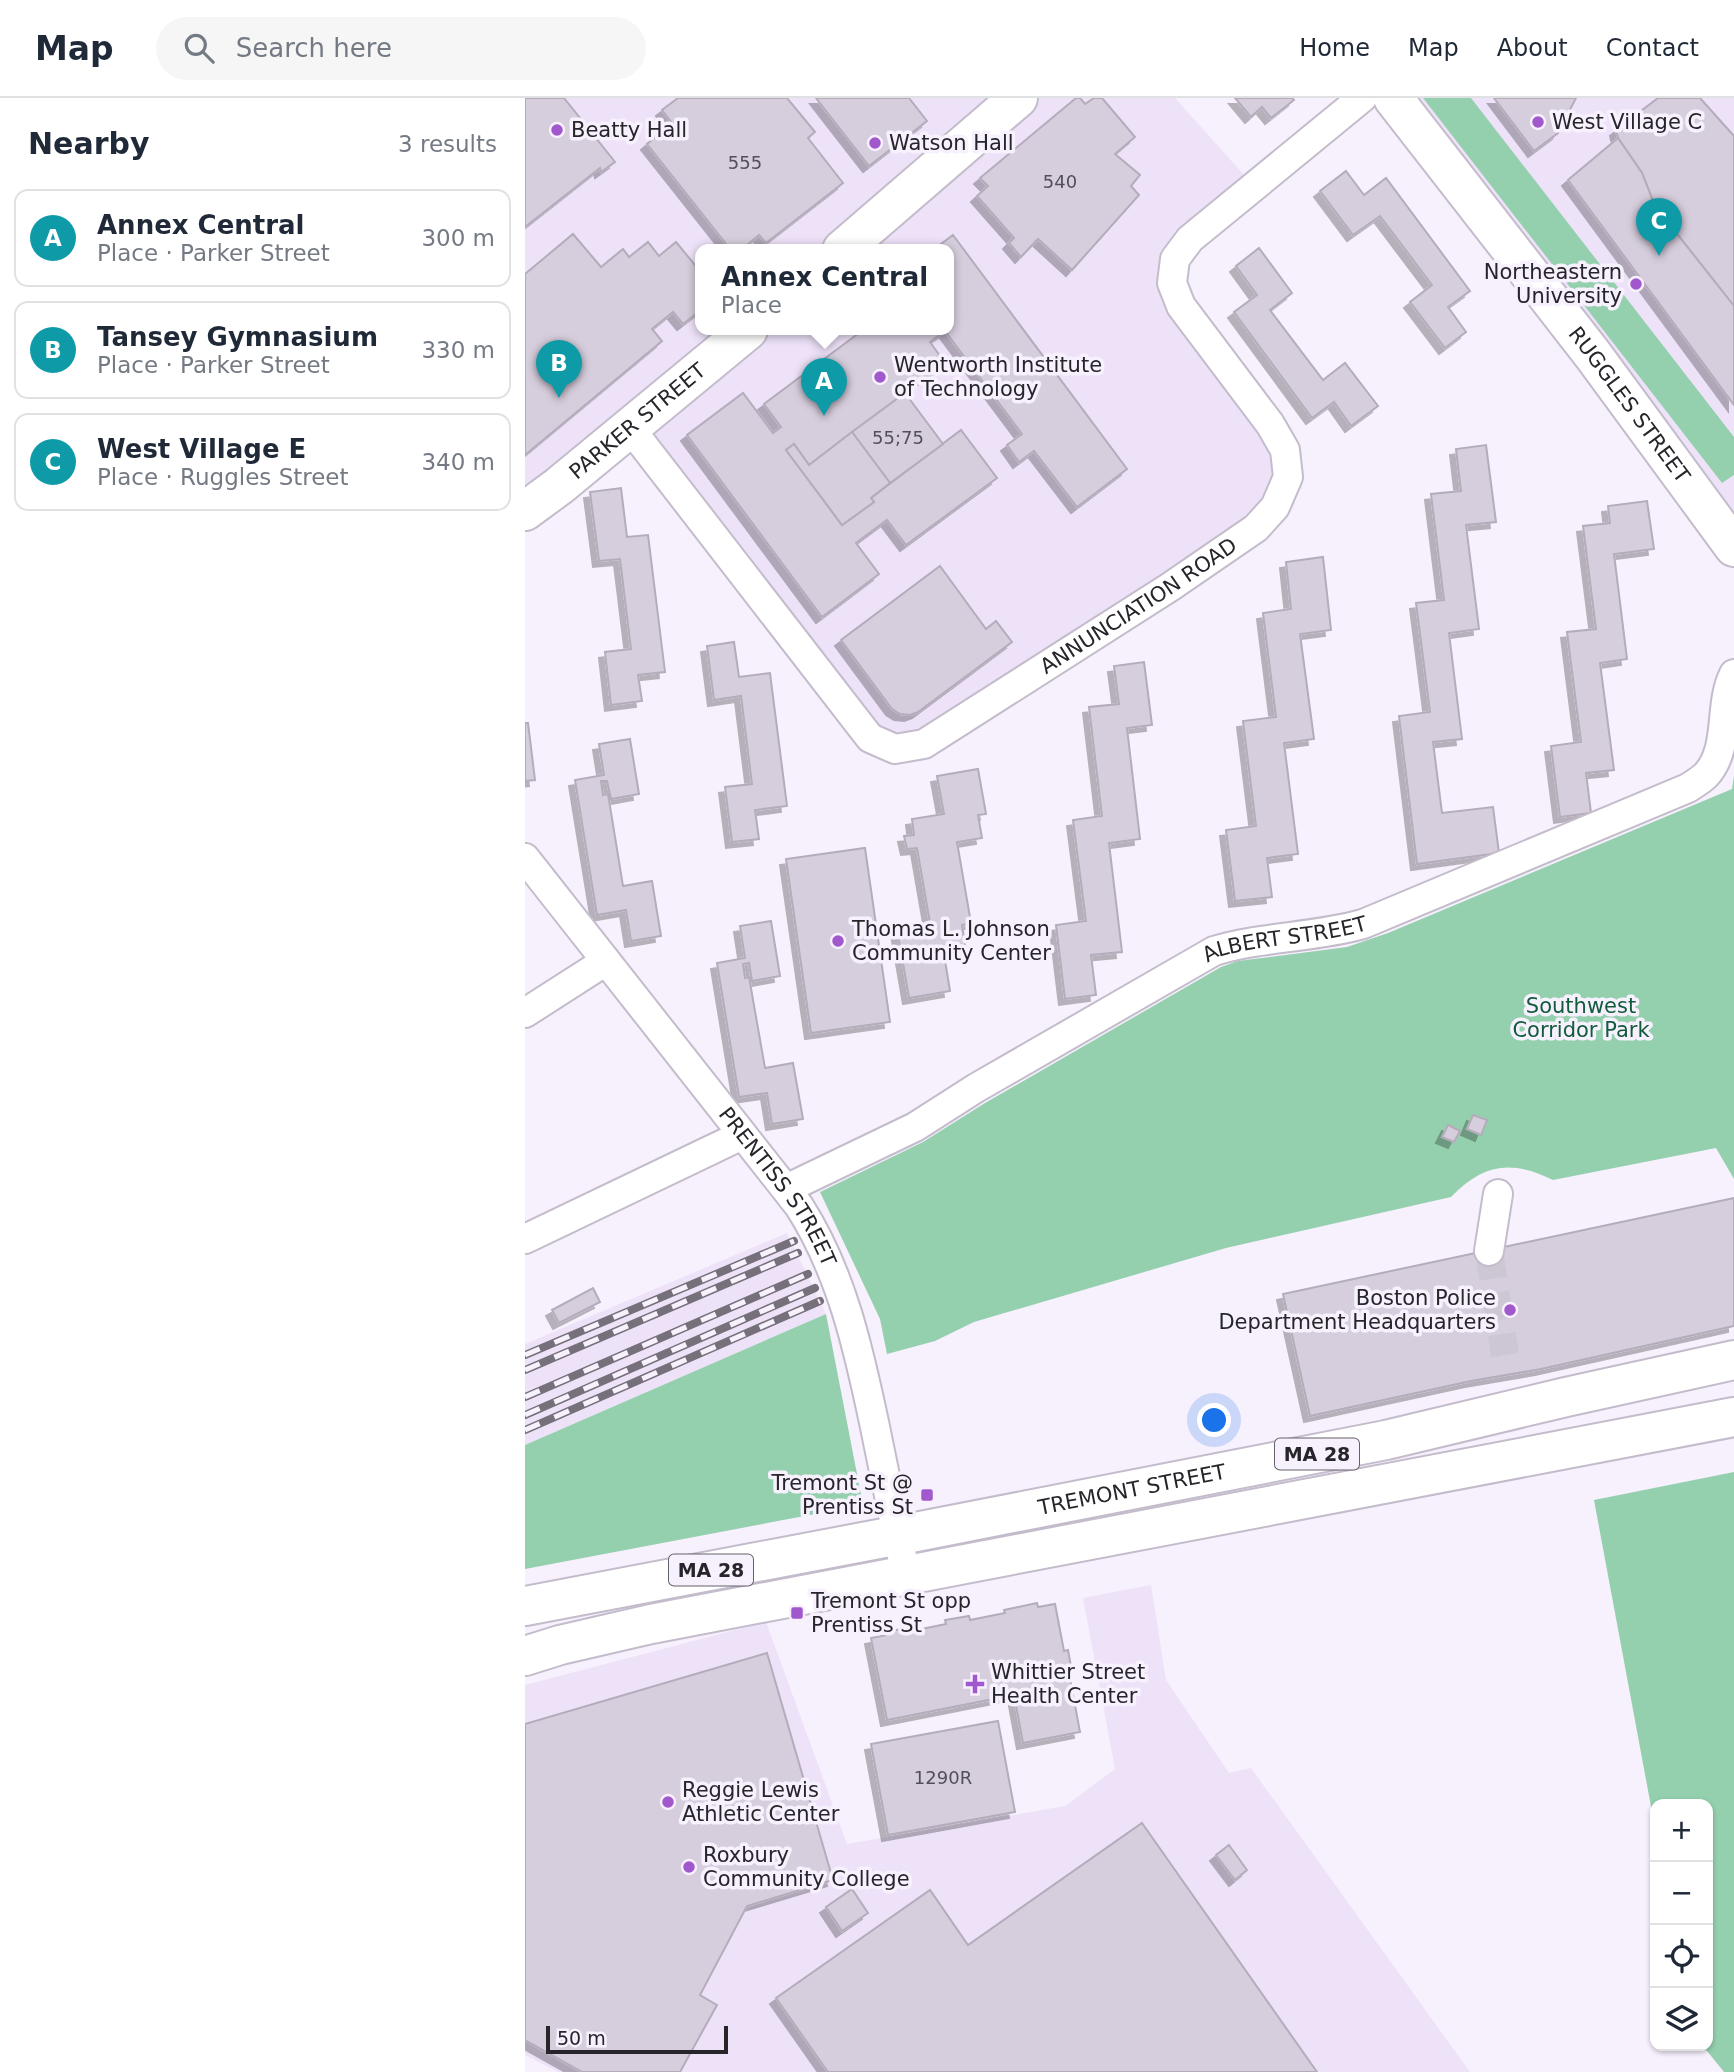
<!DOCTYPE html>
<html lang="en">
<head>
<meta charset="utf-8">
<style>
  :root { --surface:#fff; --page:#f6f6f7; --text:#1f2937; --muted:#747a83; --line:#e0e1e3; --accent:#7c3aed }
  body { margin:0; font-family:"DejaVu Sans",sans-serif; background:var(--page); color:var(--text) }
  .controls { position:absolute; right:21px; bottom:21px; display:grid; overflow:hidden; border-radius:14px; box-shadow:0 2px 5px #0004 }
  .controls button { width:63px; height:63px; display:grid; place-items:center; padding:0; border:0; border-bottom:2px solid var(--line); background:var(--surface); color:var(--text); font:35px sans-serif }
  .scale { position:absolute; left:21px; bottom:18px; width:182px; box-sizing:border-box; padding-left:7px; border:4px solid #27242a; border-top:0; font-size:19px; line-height:24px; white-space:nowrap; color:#27242a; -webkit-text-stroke:5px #f7f0fd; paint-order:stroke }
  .you { position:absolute; left:690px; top:1323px; width:24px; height:24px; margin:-18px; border:5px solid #fff; border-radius:50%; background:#1a73e8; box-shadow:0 0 0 10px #1a73e833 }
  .badge { display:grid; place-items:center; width:46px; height:46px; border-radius:50%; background:var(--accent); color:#fff; font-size:23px; font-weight:700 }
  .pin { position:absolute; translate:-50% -58px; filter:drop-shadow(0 2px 4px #0008) }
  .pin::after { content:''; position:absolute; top:37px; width:24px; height:21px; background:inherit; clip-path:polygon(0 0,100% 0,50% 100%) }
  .popup { position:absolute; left:170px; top:146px; width:259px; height:91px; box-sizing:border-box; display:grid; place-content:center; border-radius:14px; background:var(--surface); filter:drop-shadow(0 2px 5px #0005); font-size:23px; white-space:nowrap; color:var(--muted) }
  .popup b { font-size:26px; color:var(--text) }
  .popup::after { content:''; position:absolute; left:50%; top:100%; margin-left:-14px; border:14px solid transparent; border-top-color:var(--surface) }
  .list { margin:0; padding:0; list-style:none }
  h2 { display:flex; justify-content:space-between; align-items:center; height:91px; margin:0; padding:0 28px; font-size:30px }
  h2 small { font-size:23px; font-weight:400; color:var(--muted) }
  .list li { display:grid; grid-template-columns:46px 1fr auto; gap:21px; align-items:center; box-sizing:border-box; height:98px; margin:0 14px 14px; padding:0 14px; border:2px solid var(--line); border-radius:14px }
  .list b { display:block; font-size:26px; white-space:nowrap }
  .list p { margin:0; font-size:23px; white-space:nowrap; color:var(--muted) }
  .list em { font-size:23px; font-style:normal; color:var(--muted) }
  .icon { flex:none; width:38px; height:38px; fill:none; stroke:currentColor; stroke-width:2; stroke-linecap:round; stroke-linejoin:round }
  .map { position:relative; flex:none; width:1209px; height:1974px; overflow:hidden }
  header { display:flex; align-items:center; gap:42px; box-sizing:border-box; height:98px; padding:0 35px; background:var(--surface); border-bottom:2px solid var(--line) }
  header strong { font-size:33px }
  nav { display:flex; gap:38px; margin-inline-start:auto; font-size:24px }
  .search { width:490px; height:63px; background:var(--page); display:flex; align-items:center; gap:18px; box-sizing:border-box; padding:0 24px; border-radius:38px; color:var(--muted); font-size:26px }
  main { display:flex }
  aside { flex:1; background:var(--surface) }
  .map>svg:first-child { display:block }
</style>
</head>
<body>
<header>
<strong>Map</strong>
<div class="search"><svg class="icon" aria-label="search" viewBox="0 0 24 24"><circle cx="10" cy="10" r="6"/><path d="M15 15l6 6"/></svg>Search here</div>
<nav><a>Home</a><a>Map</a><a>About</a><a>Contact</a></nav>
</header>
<main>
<aside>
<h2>Nearby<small>3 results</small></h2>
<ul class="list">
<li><span class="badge" style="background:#0f9aa8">A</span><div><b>Annex Central</b><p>Place · Parker Street</p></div><em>300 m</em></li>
<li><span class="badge" style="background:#0f9aa8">B</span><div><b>Tansey Gymnasium</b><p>Place · Parker Street</p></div><em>330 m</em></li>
<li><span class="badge" style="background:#0f9aa8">C</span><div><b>West Village E</b><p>Place · Ruggles Street</p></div><em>340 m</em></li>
</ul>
</aside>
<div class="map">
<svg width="1209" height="1974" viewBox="0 0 1209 1974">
  <defs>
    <filter id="shadow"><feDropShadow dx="-6" dy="6" stdDeviation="0" flood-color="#0004"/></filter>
  </defs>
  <rect width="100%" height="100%" fill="#f7f0fd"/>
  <!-- built -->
  <g fill="#eee2f9" fill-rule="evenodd">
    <path d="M0,0H650L729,88L665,141L647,185L760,352L750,409L370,651L105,330L0,413ZM175,152H423V232H175Z"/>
    <polygon points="868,0 1209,0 1209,449"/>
    <polygon points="262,1135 301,1216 0,1347 0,1246"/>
    <polygon points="626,1487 641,1582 704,1675 726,1670 945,1974 33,1974 0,1957 0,1587 241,1524 322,1746 540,1708 590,1671 558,1500"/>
  </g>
  <!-- green -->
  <g fill="#94d0ae">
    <polygon points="898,0 946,0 1209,339 1209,377 1197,385"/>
    <path d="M1209,678V1081L1191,1050L1028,1082C986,1061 958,1066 926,1099L701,1150L449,1224L410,1243L362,1256L355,1221L295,1094L398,1044L460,1005L696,869L713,863L822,849L863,835L1207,691Z"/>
    <polygon points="301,1216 338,1407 0,1471 0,1347"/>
    <polygon points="1209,1374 1209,1974 1199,1974 1178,1948 1183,1948 1183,1706 1130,1706 1130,1730 1069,1402"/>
  </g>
  <!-- building -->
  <g fill="#d7cedd" stroke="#b5acbb" stroke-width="2" filter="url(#shadow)">
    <polygon points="0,0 39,0 90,64 76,74 75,70 0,129"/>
    <polygon points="153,0 262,0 290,34 283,40 318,85 241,145 234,137 216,152 206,152 122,46 147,25 137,12"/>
    <polygon points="291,0 384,0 402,23 344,68"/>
    <polygon points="551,0 555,0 560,6 569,0 577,0 610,39 590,56 615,77 606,88 614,97 547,172 513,141 496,159 484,145 489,140 452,98 463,88 455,80"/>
    <polygon points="710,0 767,0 769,2 746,20 737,9 726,19"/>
    <polygon points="969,0 1051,0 1033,35 1009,53"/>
    <polygon points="1133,0 1175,0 1209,38 1209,208 1130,108 1117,75 1093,40 1091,32"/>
    <polygon points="1093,40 1117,75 1130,108 1209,208 1209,307 1043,82"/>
    <polygon points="821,73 839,97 861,80 945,193 923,209 941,234 920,250 885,204 907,187 855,118 828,137 795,93"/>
    <polygon points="48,136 76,169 98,151 104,159 123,144 134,158 151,144 175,173 175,213 158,226 148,214 127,231 137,243 0,357 0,176"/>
    <polygon points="428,137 602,371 552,409 509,353 494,364 482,347 497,336 420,233 405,244 420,265 284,367 269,346 261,352 317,427 349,404 346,400 436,332 472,380 381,447 362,422 331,445 354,476 297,519 162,337 218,295 248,335 256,329 239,306 338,232 423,232 423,152 408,152"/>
    <polygon points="734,150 767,195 745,212 798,282 820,265 853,308 826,328 809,304 787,320 709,214 732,197 711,168"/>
    <polygon points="380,295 418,346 365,385 327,334"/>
    <polygon points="327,334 365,385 346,400 349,404 317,427 261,352 269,346 284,367"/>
    <polygon points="961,347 971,424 941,427 954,531 924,535 937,641 908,644 917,715 968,709 974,755 892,766 874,618 905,614 891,505 919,502 906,396 936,393 931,351"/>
    <polygon points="96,390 102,439 123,437 140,574 113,577 117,603 86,607 80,554 106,551 95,461 74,463 65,394"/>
    <polygon points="1122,403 1129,451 1089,456 1102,561 1075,565 1089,672 1061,675 1066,715 1035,719 1026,648 1056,644 1042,534 1071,531 1058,428 1085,425 1083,408"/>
    <polygon points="798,459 806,532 775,536 789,641 759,645 773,756 742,760 747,799 710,803 701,732 731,728 718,623 751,619 738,515 766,511 761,464"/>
    <polygon points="415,468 461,531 471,523 487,544 393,614 385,617 375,616 367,611 316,542"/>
    <polygon points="209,544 214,579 245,575 262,708 230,712 234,741 207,744 200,689 227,686 216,598 189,602 182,548"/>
    <polygon points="619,564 627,627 602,630 615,741 584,745 597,854 566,857 571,897 540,901 531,827 561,823 548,722 577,718 564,609 594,606 589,568"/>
    <polygon points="0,625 3,625 10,682 0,683"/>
    <polygon points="105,641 114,696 86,701 82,683 76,683 78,697 83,696 98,788 127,783 136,838 106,843 101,812 72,817 50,682 79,677 74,646"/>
    <polygon points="453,671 461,716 453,717 457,740 432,744 446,825 437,827 441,853 419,856 425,893 384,900 372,831 405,825 392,750 382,751 379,738 389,737 387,721 419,716 412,678"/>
    <polygon points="340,750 365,924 286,935 261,761"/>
    <polygon points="246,823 255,878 227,883 224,865 218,866 220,880 224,879 240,970 268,965 278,1021 247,1026 242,995 214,999 192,865 220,860 215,828"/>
    <polygon points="948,1017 962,1022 956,1037 942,1031"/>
    <polygon points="923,1027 935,1033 929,1044 917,1039"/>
    <polygon points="1209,1100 1209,1228 1016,1271 946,1283 785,1318 758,1196"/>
    <polygon points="68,1190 75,1204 34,1225 27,1212"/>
    <polygon points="512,1505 513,1509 530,1506 539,1553 543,1552 547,1574 544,1575 555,1634 498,1645 489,1597 362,1622 346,1540 362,1537 361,1534 386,1529 387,1533 421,1526 420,1522 444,1518 445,1522 480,1515 479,1512"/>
    <polygon points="242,1555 308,1782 222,1808 175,1897 192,1907 155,1974 57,1974 0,1942 0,1626"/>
    <polygon points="473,1623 490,1714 363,1737 346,1646"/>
    <polygon points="617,1725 792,1974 303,1974 251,1900 405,1792 443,1847"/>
    <polygon points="704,1747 722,1772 710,1782 691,1757"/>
    <polygon points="327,1791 343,1815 317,1833 301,1809"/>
  </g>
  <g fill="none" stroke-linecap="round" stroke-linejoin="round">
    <!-- street-tunnel -->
    <polyline stroke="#cdc7d3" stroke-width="28" stroke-dasharray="28 14" stroke-linecap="butt" points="964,1153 980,1257"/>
    <!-- street casing -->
    <g stroke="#c4bccb" stroke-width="32">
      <g id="street">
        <path id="s1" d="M105,330L345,640L370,651L399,646L645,489L731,430L750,409L763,379L760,352L745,326L656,208L647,185L650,161L665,141L837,0"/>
        <path id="s2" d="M0,760L274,1108C317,1175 334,1253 350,1329C360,1378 370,1428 381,1476"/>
        <polyline points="0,915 81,863"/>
        <path id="s3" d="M261,1091L390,1029L451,990L689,853C738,838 789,840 838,826L1163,690C1169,686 1176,682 1181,677C1206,650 1193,607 1209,576"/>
        <polyline points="0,1141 217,1037"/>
        <polyline points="964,1153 973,1096"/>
      </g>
    </g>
    <!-- secondary casing -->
    <g stroke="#c4bccb" stroke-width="42">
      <g id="secondary">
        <path id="s4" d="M868,0L1068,257L1209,449"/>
        <polyline points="317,152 493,0"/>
        <path id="s5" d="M0,413L34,388L223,232"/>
      </g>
    </g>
    <!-- primary casing -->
    <g stroke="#c4bccb" stroke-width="42">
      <g id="primary">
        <path id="s6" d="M0,1508L401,1432L861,1342L1041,1299L1209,1262"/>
        <polyline points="0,1558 35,1547 126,1526 1209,1319"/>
      </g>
    </g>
    <!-- street -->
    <use href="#street" stroke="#fff" stroke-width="28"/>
    <!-- secondary -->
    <use href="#secondary" stroke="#fff" stroke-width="38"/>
    <!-- primary -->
    <use href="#primary" stroke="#fff" stroke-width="38"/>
    <!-- rail casing -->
    <g stroke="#757079" stroke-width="8">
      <g id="rail">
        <polyline points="0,1257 269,1143"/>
        <polyline points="0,1272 273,1155"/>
        <polyline points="0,1299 283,1176"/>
        <polyline points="0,1317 290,1190"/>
        <polyline points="0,1332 295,1203"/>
      </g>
    </g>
    <!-- rail -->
    <use href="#rail" stroke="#f7f0fd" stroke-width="5" stroke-dasharray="16" stroke-linecap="butt"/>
  </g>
  <!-- markers -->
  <g fill="#a158cc" stroke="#f7f0fd" stroke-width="2.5">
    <circle cx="1013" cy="24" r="7"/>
    <circle cx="32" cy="32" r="7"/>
    <circle cx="350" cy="45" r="7"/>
    <circle cx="1111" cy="186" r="7"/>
    <circle cx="355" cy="279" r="7"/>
    <circle cx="313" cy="843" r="7"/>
    <circle cx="985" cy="1212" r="7"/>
    <rect x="395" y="1390" width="14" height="14" rx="3.5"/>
    <rect x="265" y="1508" width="14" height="14" rx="3.5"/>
    <path d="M446.5 1575.5h7v7h7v7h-7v7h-7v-7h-7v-7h7z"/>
    <circle cx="143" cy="1704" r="7"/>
    <circle cx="164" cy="1769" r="7"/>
  </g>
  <g text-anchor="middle" stroke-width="7" stroke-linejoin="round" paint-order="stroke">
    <!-- number labels -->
    <g font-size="18" fill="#534e57">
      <text x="220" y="71">555</text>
      <text x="535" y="90">540</text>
      <text x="373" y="346">55;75</text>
      <text x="418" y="1686">1290R</text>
    </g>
    <!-- shield labels -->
    <g fill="#f7f0fd" stroke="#656169" stroke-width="2">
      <rect x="750" y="1340.5" width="84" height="31" rx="5"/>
      <rect x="144" y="1456.5" width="84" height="31" rx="5"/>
    </g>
    <g font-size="19" font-weight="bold" fill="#27242a">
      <text x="792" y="1363">MA 28</text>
      <text x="186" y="1479">MA 28</text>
    </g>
    <!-- poi labels -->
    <g font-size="21" fill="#27242a" stroke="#f7f0fd" text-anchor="start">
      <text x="1027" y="31">West Village C</text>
      <text x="46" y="39">Beatty Hall</text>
      <text x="364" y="52">Watson Hall</text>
      <text x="1097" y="181" text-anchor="end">Northeastern<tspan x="1097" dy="24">University</tspan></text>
      <text x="369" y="274">Wentworth Institute<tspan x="369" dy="24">of Technology</tspan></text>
      <text x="327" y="838">Thomas L. Johnson<tspan x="327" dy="24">Community Center</tspan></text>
      <text x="971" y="1207" text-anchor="end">Boston Police<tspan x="971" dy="24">Department Headquarters</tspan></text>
      <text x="388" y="1392" text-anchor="end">Tremont St @<tspan x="388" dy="24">Prentiss St</tspan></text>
      <text x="286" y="1510">Tremont St opp<tspan x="286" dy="24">Prentiss St</tspan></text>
      <text x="466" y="1581">Whittier Street<tspan x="466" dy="24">Health Center</tspan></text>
      <text x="157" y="1699">Reggie Lewis<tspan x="157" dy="24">Athletic Center</tspan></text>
      <text x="178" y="1764">Roxbury<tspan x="178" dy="24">Community College</tspan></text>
    </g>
    <!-- street labels -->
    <g font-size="21" fill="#27242a" stroke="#f7f0fd">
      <text dy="7" stroke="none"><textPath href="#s4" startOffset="387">RUGGLES STREET</textPath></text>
      <text dy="7" stroke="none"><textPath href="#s5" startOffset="144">PARKER STREET</textPath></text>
      <text dy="7" stroke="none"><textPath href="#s1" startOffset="704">ANNUNCIATION ROAD</textPath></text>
      <text dy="7" stroke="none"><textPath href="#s3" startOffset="562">ALBERT STREET</textPath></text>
      <text dy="7" stroke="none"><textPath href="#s2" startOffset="415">PRENTISS STREET</textPath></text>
      <text dy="7" stroke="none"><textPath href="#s6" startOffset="618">TREMONT STREET</textPath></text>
    </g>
    <!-- park labels -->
    <g font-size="21" fill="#115c3b" stroke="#f7f0fd">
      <text x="1056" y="915">Southwest<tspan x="1056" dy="24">Corridor Park</tspan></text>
    </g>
  </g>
</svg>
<div class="controls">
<button>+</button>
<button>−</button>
<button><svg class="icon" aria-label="locate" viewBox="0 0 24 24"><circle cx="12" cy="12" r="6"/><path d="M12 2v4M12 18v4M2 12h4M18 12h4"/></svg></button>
<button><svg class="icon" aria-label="layers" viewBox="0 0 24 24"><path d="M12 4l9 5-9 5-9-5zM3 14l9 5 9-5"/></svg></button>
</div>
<div class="scale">50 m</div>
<div class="you"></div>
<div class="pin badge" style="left:299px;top:318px;background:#0f9aa8">A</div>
<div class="popup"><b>Annex Central</b>Place</div>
<div class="pin badge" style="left:34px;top:300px;background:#0f9aa8">B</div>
<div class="pin badge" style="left:1134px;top:158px;background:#0f9aa8">C</div>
</div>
</main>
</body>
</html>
